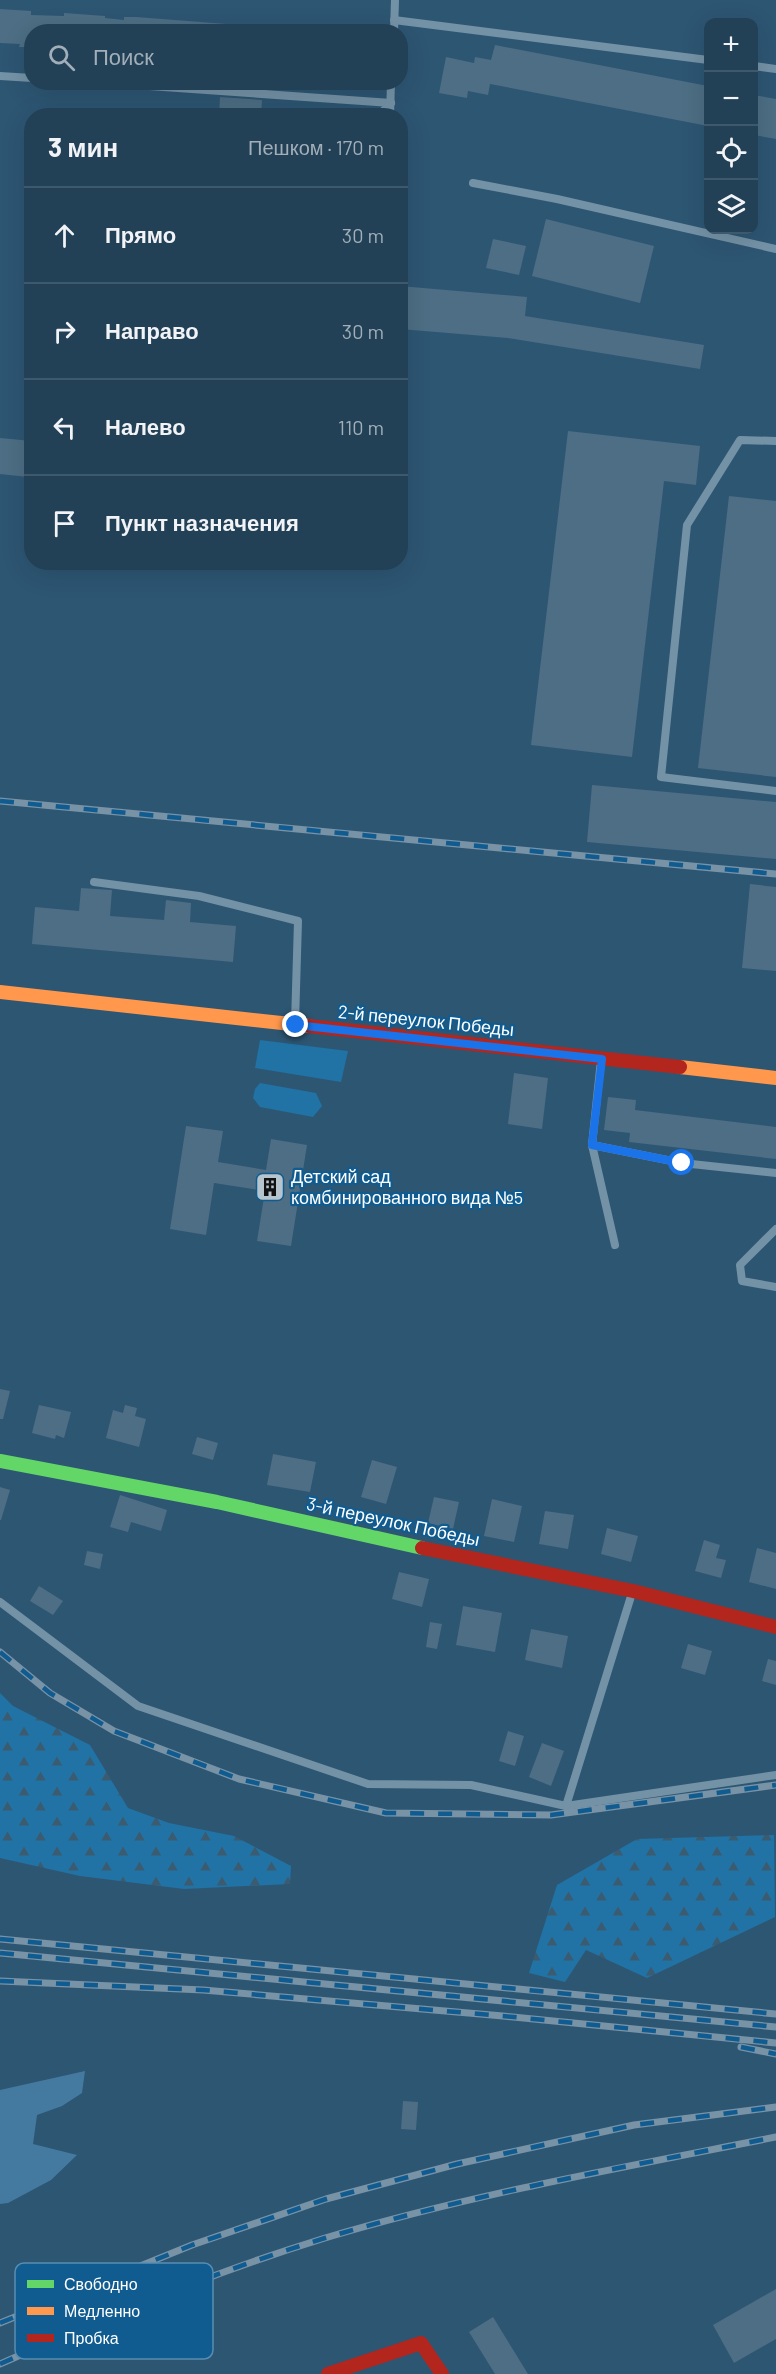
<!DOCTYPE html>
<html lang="ru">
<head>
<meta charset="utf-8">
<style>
  :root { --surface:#224056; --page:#2a475c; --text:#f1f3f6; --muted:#a2afb9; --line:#3f596c }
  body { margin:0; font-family:Barlow,sans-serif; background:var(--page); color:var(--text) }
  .controls { position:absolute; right:18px; top:18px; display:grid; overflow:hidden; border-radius:12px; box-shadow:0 6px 24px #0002 }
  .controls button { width:54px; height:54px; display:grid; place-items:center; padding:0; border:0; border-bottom:2px solid var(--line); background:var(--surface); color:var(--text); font:30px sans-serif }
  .stop { position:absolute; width:18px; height:18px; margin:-14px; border:4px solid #1a73e8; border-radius:50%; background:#fff }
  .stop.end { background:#1a73e8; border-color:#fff; box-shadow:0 2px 6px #0008 }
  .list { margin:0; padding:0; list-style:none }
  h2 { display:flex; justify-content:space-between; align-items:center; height:78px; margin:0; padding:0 24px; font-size:26px }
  h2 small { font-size:20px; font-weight:400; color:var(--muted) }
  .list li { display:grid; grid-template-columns:39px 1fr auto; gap:18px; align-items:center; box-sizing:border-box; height:96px; padding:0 24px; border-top:2px solid var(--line) }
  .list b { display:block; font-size:22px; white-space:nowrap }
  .list em { font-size:20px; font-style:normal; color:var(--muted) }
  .icon { flex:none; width:33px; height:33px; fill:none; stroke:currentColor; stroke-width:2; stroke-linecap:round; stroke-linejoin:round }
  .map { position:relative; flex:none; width:776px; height:2374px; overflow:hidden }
  .search { position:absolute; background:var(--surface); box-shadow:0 6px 24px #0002; left:24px; top:24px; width:384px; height:66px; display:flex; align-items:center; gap:15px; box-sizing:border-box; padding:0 21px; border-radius:24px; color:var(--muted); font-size:22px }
  .panel { position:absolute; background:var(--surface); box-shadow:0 6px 24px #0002; left:24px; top:108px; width:384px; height:462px; border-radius:24px }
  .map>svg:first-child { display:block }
</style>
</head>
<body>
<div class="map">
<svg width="776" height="2374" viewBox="0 0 776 2374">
  <defs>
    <pattern id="forest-firs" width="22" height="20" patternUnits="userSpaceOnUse" patternTransform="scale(1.5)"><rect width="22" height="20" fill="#2172a5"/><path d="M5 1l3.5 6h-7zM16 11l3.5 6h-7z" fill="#3b5b70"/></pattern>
  </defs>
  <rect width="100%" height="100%" fill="#2d5673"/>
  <!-- grass -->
  <g fill="#2172a5">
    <polygon points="260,1040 348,1051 341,1082 255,1068"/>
    <polygon points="260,1083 316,1093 322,1106 313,1117 260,1107 253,1098 255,1089"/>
  </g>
  <!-- forest -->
  <g fill="url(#forest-firs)">
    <polygon points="0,1693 13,1706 90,1745 128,1808 169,1823 234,1836 291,1866 290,1884 184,1889 80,1876 0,1858"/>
    <polygon points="774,1835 775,1917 647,1978 586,1950 565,1982 529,1973 557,1885 637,1839"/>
  </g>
  <!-- water -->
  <polygon fill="#457aa0" points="85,2071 82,2093 62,2106 37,2115 33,2144 77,2155 51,2180 8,2203 0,2204 0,2090"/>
  <!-- building -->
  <g fill="#4d6e84">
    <polygon points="0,9 31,11 31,15 64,16 64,13 105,16 105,18 124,20 124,17 136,17 239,25 238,32 32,32 32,47 19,47 20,44 0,43"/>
    <polygon points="495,45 708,86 708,126 490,84 488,95 468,91 467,98 439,93 446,57 474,63 475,57 491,60"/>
    <polygon points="754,95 776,99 776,139 754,135"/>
    <polygon points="220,97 262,100 261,116 219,116"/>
    <polygon points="546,219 654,246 640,303 532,276"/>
    <polygon points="493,239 526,246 519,275 486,268"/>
    <polygon points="400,286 527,297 525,316 704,345 700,369 508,338 400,329"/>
    <polygon points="568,431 700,446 696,485 664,481 632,757 531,745"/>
    <polygon points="0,438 32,441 28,477 0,474"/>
    <polygon points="729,496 776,501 776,777 698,768"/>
    <polygon points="592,785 776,802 776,859 587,842"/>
    <polygon points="750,884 776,887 776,971 742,968"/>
    <polygon points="81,888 112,890 110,916 164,920 166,900 191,903 190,922 236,926 233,962 32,944 35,907 79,911"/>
    <polygon points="514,1073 548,1078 542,1129 508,1124"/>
    <polygon points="608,1097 636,1100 635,1110 776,1127 776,1159 629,1142 630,1133 604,1130"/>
    <polygon points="186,1126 223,1131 218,1162 266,1170 271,1139 307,1145 291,1246 257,1241 265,1191 214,1183 206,1235 170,1229"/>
    <polygon points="0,1389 10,1391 3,1419 0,1419"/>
    <polygon points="39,1405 71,1412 64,1438 56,1435 55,1439 32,1433"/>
    <polygon points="125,1405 137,1408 135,1416 146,1419 139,1447 106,1438 113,1410 123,1413"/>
    <polygon points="197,1437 218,1443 213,1460 192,1454"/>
    <polygon points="273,1454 316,1462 310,1492 267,1485"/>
    <polygon points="372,1460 397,1467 386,1504 361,1497"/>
    <polygon points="0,1487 10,1490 1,1520 0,1520"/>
    <polygon points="120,1495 167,1510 161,1531 131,1522 128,1532 110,1527"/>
    <polygon points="434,1497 459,1502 453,1529 428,1523"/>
    <polygon points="492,1499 522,1506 514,1542 484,1536"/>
    <polygon points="545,1511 574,1515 568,1549 539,1544"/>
    <polygon points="607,1528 638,1536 631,1562 601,1554"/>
    <polygon points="704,1540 720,1545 716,1558 726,1560 721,1578 695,1571"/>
    <polygon points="757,1548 776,1553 776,1589 749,1582"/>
    <polygon points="87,1551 103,1554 100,1569 84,1565"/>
    <polygon points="399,1572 429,1579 422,1607 392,1599"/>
    <polygon points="39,1586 63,1601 53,1615 30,1601"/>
    <polygon points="463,1606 502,1613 495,1652 456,1645"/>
    <polygon points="430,1622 442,1624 437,1649 426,1647"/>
    <polygon points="531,1629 568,1636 562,1668 525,1660"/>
    <polygon points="688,1644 712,1651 705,1675 681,1668"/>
    <polygon points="768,1659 776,1661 776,1685 762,1681"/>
    <polygon points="508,1731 524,1736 515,1766 499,1761"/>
    <polygon points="542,1743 564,1751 551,1786 529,1777"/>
    <polygon points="403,2101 418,2102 416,2130 401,2129"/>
    <polygon points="776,2289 776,2339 734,2363 713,2325"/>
    <polygon points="493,2317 528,2374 495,2374 469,2332"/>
  </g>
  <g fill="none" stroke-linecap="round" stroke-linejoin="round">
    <!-- lane -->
    <g stroke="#7492a6" stroke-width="8">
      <polyline points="394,20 708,60"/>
      <polyline points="394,32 395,0"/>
      <polyline points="754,66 776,69"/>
      <polyline points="0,76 32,78"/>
      <polyline points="92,82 391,103"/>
      <polyline points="378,116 391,103"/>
      <polyline points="390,116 391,82"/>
      <polyline points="473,183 557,199 776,249"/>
      <polyline points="776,441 740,440 687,525 661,777 776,791"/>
      <polyline points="94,882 199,896 298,921 295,1023"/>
      <polyline points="601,1060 592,1145 615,1245"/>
      <polyline points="592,1145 682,1163 776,1173"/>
      <polyline points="776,1229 740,1265 742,1281 776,1287"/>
      <polyline points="0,1602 138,1706 368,1784 471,1785 566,1806 776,1775"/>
      <polyline points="566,1806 632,1593"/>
    </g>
    <!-- fast -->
    <polyline stroke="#63d668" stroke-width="14" points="0,1461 217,1502 422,1548"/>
    <!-- slow -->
    <g stroke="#ff974d" stroke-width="14">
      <polyline points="0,992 309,1026"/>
      <polyline points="680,1067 776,1078"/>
    </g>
    <!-- jam -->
    <g stroke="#b3261e" stroke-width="14">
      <polyline points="309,1026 680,1067"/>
      <polyline points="422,1548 633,1591 776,1627"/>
      <polyline points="328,2374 421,2343 442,2374"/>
    </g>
    <!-- rail casing -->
    <g stroke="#7892a6" stroke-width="7">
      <g id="rail">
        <polyline points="0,801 776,874"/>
        <polyline points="0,1652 50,1693 114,1731 239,1779 386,1813 551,1815 776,1785"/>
        <polyline points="0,1939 776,2014"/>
        <polyline points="0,1953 776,2027"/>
        <polyline points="0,1981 203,1990 503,2016 776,2043"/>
        <polyline points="741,2047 776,2054"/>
        <polyline points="0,2323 192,2245 326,2199 457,2164 634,2125 776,2107"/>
        <path d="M0,2364C106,2317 214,2272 325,2238C473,2194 625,2167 776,2137"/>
      </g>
    </g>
    <!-- rail -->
    <use href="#rail" stroke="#105c90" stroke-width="4.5" stroke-dasharray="14" stroke-linecap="butt"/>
  </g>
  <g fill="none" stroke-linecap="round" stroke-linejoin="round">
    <!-- route -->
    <polyline stroke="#1a73e8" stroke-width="8" points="296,1025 602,1059 592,1145 682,1163"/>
  </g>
  <!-- icons -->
  <defs>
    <g id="building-square" transform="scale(1.5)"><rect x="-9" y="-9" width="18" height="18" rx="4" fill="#b6c4ce" stroke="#105c90"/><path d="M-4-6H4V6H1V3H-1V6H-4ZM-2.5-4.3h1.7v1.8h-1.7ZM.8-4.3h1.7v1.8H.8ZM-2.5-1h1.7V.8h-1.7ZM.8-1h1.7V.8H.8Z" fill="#111"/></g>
  </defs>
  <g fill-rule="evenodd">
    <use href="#building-square" x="270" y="1187"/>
  </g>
  <g text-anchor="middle" stroke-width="4.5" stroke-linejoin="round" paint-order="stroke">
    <!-- street labels -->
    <g font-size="18" fill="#fff" stroke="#105c90">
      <text transform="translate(426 1021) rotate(6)" y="6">2-й переулок Победы</text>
      <text transform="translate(393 1522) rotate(12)" y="6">3-й переулок Победы</text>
    </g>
    <!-- poi labels -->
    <g font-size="18" fill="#fff" stroke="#105c90" text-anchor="start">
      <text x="291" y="1183">Детский сад<tspan x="291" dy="21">комбинированного вида №5</tspan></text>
    </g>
  </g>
  <!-- legend -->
  <rect x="15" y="2263" width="198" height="96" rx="9" fill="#105c90" stroke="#588db1" stroke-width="1.5"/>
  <rect x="27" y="2280" width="27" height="8" fill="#63d668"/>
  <rect x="27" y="2307" width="27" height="8" fill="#ff974d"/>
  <rect x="27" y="2334" width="27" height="8" fill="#b3261e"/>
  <g font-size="16" fill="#fff">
    <text x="64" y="2290">Свободно</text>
    <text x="64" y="2317">Медленно</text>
    <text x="64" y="2344">Пробка</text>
  </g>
</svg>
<div class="controls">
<button>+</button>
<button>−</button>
<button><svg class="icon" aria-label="locate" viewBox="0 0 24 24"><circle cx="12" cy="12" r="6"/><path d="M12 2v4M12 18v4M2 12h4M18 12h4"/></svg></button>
<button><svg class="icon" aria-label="layers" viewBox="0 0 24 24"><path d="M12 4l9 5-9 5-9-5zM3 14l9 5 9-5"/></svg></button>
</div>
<div class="stop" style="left:682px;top:1163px"></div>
<div class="stop end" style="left:296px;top:1025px"></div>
<div class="search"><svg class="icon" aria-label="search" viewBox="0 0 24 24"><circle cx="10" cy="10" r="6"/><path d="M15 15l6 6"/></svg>Поиск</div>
<section class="panel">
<h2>3 мин<small>Пешком · 170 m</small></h2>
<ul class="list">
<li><svg class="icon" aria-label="ahead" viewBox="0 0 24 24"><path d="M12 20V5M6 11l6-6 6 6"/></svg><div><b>Прямо</b></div><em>30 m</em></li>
<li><svg class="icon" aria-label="right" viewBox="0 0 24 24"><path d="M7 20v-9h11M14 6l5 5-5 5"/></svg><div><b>Направо</b></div><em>30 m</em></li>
<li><svg class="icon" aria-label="left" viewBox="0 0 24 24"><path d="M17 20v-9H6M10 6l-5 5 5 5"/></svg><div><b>Налево</b></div><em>110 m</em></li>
<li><svg class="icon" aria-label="arrive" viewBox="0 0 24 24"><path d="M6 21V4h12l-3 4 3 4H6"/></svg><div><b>Пункт назначения</b></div></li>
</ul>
</section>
</div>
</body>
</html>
